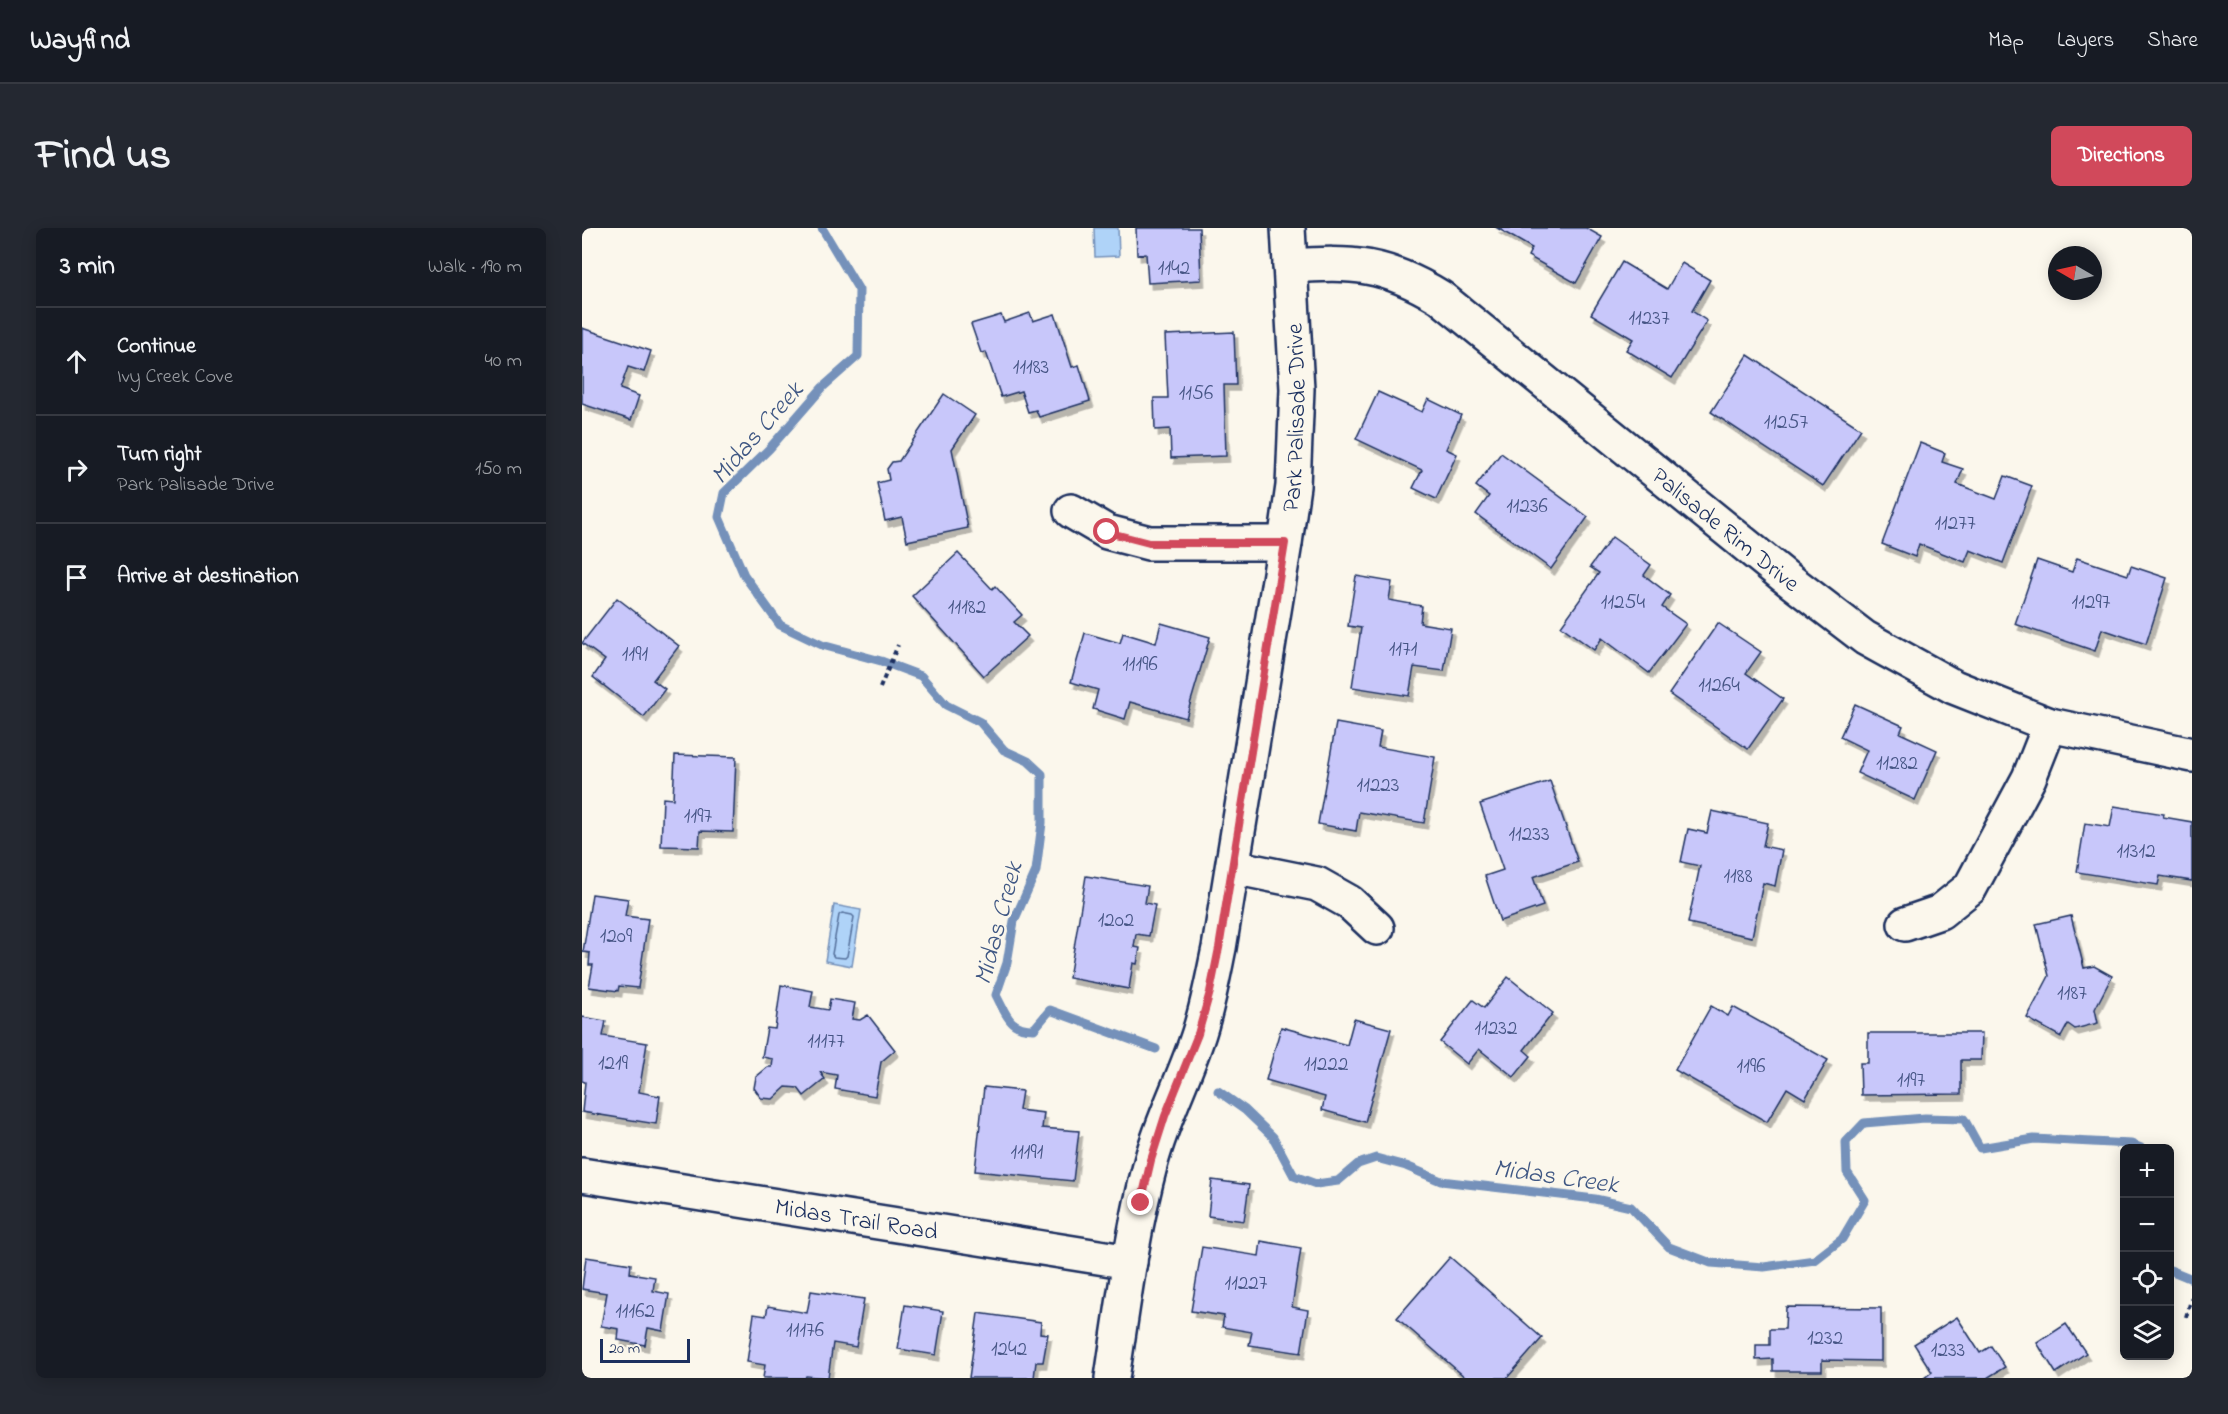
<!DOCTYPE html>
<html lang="en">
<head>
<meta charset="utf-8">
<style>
  :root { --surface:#171b24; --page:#242831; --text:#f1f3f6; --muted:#9ea1a6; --line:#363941; --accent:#d1495b }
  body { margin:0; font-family:"Indie Flower",sans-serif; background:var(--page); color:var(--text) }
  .controls { position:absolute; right:18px; bottom:18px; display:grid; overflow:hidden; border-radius:9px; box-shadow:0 3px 15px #0003 }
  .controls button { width:54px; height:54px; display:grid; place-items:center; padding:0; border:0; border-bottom:2px solid var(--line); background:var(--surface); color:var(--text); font:30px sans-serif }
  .compass { position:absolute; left:1466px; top:18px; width:54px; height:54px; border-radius:50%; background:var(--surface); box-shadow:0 3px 15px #0003; rotate:279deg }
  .scale { position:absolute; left:18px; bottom:15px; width:90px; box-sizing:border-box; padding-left:6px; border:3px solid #1b2f5e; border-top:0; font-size:16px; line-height:21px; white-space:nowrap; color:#1b2f5e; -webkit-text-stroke:4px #fbf7ec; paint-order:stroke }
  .stop { position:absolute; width:18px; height:18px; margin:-14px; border:4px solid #d1495b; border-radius:50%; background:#fff }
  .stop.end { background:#d1495b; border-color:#fff; box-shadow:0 2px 6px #0008 }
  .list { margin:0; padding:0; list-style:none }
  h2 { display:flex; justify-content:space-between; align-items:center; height:78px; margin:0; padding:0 24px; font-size:26px }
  h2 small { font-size:20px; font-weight:400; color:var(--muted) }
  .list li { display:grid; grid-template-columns:39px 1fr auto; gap:18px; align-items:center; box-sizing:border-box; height:108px; padding:0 24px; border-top:2px solid var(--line) }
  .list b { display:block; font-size:22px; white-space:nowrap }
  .list p { margin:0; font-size:20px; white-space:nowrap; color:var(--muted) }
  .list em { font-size:20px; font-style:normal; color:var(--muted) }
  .icon { flex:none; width:33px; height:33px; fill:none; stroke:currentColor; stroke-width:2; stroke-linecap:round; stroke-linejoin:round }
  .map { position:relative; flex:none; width:1610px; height:1150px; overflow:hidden; border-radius:9px }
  header { display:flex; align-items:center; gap:36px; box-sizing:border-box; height:84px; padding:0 30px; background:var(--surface); border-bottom:2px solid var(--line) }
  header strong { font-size:28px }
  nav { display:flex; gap:33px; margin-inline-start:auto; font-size:21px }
  .intro { display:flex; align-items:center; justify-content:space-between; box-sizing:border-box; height:144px; padding:0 36px }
  h1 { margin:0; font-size:42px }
  .button { padding:15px 27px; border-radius:9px; background:var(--accent); color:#fff; font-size:21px; font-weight:700 }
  main { display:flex; gap:36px; padding:0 36px }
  aside { flex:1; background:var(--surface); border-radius:9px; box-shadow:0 3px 15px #0003 }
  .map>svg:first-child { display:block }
</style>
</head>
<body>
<header>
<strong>Wayfind</strong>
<nav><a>Map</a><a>Layers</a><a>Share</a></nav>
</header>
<div class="intro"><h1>Find us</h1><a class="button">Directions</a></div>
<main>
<aside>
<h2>3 min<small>Walk · 190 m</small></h2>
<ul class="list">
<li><svg class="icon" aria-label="ahead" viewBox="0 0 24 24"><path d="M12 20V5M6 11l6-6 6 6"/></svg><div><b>Continue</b><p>Ivy Creek Cove</p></div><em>40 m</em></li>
<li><svg class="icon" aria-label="right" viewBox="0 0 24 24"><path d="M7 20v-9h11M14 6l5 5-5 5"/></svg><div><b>Turn right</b><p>Park Palisade Drive</p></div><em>150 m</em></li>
<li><svg class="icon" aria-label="arrive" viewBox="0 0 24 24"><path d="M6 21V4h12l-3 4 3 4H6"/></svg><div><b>Arrive at destination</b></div></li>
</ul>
</aside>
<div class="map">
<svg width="1610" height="1150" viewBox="0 0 1610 1150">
  <defs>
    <filter id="shadow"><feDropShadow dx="3.5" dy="6" stdDeviation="0" flood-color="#0004"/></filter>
  </defs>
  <rect width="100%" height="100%" fill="#fbf7ec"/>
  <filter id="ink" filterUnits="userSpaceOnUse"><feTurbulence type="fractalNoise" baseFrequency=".0167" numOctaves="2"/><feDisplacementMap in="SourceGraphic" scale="12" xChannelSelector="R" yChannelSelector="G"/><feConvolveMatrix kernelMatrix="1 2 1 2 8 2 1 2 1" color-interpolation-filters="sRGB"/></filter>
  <g filter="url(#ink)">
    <!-- water -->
    <g fill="#afd3f8" stroke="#7491ba" stroke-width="1.5">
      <polygon points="512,0 536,0 537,28 513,29"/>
      <polygon points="252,677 279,682 270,738 243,733"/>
    </g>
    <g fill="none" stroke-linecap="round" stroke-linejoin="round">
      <!-- shore -->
      <polygon stroke="#56719c" stroke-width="1.5" points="260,685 270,687 272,689 265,728 263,730 252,729 250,726 257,687"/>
      <!-- stream -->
      <g stroke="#7491ba" stroke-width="9">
        <path d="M240,0L277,62L276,128L241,159L187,221L142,265L137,289L162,347L198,397L240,417L299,433L339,448L364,477L398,494L422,522L446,533L460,546V595L454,643L432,693L425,735L414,767C425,788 427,801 452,801L468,782L574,821"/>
        <polyline points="636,863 663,882 691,909 712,948 734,956 756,953 776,936 794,930 824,938 859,953 1013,971 1049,979 1087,1019 1129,1035 1182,1039 1233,1032 1260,1011 1283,972 1265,944 1264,914 1282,895 1343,890 1382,891 1398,920 1452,911 1549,916 1559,920"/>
        <polyline points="1588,1042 1610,1051"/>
      </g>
    </g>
    <!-- building -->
    <g fill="#c8c7fa" stroke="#1b2f5e" stroke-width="1.5" filter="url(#shadow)">
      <polygon points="554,0 617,0 619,52 566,55 564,26 555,27"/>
      <polygon points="915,0 1004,0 1020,9 994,55 946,28 950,20"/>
      <polygon points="1040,34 1085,61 1100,35 1128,52 1110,83 1125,93 1090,150 1044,122 1051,111 1009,86"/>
      <polygon points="448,85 451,93 473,86 490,139 497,137 508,173 457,189 454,182 446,184 439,163 419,169 404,124 399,125 389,96 419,87 422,94"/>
      <polygon points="0,100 69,123 62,144 46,139 38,161 57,168 49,192 0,176"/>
      <polygon points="652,104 654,157 642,157 644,228 589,230 588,201 573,202 572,170 586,170 583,107"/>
      <polygon points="1166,127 1279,201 1241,258 1129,184"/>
      <polygon points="796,164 840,184 846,171 879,187 864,221 875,226 854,271 831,260 840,242 774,211"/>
      <polygon points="362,166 393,187 370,221 386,300 325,313 320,289 303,293 295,255 307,252 305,241 310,234 317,233"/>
      <polygon points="1338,215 1363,225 1360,234 1381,241 1375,256 1414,271 1423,248 1450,258 1421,335 1388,322 1383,334 1337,316 1333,329 1300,316"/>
      <polygon points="919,225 1006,289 969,341 894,286 907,268 894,258"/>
      <polygon points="1030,309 1069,337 1062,347 1088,367 1080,379 1104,396 1067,445 1020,410 1012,422 979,398 1017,345 1008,339"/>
      <polygon points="376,325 410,361 413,358 440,387 432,394 446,408 402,448 330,368"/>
      <polygon points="1495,330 1546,347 1549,338 1585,350 1564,416 1520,401 1513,423 1433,396 1455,332 1490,344"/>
      <polygon points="774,348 810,354 807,372 840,378 838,395 869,400 862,443 832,439 827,468 770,459 779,400 766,398"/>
      <polygon points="35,370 97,418 71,452 83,461 62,489 11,449 23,432 0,415"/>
      <polygon points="579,395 628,409 604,490 548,474 543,491 511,481 516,462 489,454 503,405 538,415 541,405 574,415"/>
      <polygon points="1136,395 1179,424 1164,445 1201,471 1166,521 1087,466"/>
      <polygon points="1273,476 1321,498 1318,505 1355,522 1333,572 1275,545 1285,522 1258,509"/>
      <polygon points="754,495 799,503 796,519 853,529 842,595 777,584 774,603 736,596"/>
      <polygon points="93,527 154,529 151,604 118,603 117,619 79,618 81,570 91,571"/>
      <polygon points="968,553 996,634 951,649 961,678 918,693 903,648 921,642 898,576"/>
      <polygon points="1532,578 1582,586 1581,589 1610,594 1610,653 1578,648 1576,657 1495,644 1503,595 1528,599"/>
      <polygon points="1130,583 1186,595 1181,618 1200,622 1193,658 1181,655 1170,709 1106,695 1118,638 1099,634 1106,601 1125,605"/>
      <polygon points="504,648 566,658 563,675 573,677 567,708 554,706 552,719 558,720 555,736 551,735 547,761 487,750"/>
      <polygon points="10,666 46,671 43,688 66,691 56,760 37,758 36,763 7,759 11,737 7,737 8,725 1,724"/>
      <polygon points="1489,688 1502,740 1512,738 1530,748 1513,781 1516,795 1493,801 1486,796 1479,809 1445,790 1467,748 1454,696"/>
      <polygon points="926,749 971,785 942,822 949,828 932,849 897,821 885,836 858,814 891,772 902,780"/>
      <polygon points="199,757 231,763 228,779 246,782 248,771 273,775 270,791 278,792 286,787 313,822 299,834 293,868 253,861 255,847 238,844 243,851 222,868 216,860 204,859 191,871 179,870 172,860 174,849 186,839 190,839 191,831 180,829 185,800 193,801"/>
      <polygon points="1129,778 1146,788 1151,779 1246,832 1223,871 1205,860 1185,894 1093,842"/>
      <polygon points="0,789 24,793 21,808 65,815 57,864 78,868 74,896 0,884 3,854 0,853"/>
      <polygon points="772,791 809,801 783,894 740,882 743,869 684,852 699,799 765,817"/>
      <polygon points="1286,805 1400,805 1399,832 1379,832 1379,866 1279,867 1278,835 1286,835"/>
      <polygon points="402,859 440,863 437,882 462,885 460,900 497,903 491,953 393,943"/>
      <polygon points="630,952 667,957 662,993 626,988"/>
      <polygon points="679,1013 719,1020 710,1079 726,1082 719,1125 667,1117 670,1104 640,1099 642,1088 609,1083 620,1019 677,1028"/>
      <polygon points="4,1029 49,1036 48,1045 73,1049 71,1063 87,1066 81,1103 66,1100 63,1117 36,1112 37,1101 19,1098 25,1065 0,1061"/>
      <polygon points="868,1029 960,1110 925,1150 884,1150 815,1090"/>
      <polygon points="229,1063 282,1071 274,1119 251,1115 246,1150 224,1148 223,1150 181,1150 183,1137 165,1134 172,1086 184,1088 186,1078 225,1085"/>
      <polygon points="323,1077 361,1083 354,1127 316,1121"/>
      <polygon points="1204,1079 1299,1080 1299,1133 1240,1132 1240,1143 1191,1143 1191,1131 1174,1132 1174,1117 1188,1117 1188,1101 1203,1101"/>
      <polygon points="396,1085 459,1094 458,1105 466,1106 461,1134 454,1134 452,1150 387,1150"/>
      <polygon points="1375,1089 1398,1125 1409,1118 1423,1139 1405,1150 1342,1150 1350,1144 1332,1116"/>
      <polygon points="1484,1096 1504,1125 1474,1145 1455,1115"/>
    </g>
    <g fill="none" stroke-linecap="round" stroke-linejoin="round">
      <!-- minor casing -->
      <g stroke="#1b2f5e" stroke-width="38">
        <g id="minor">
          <path id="s1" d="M708,38C772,34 802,35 858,69L1202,348L1283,410L1372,459L1468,497L1610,527"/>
          <polyline points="489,283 525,304 567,315 703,315"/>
          <polyline points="651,639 735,656 767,674 795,700"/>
          <polyline points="1323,696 1358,684 1388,660 1447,550 1468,497"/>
          <path id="s2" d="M0,947L548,1034"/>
          <path id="s3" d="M530,1150C541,1078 550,1004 569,934C581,889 603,849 617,805C626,777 631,749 637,720L703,315L711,258L715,161L706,0"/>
        </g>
      </g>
      <!-- path -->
      <g stroke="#1b2f5e" stroke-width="4" stroke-dasharray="4.5 4.5" stroke-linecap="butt">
        <polyline points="298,460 316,417"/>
        <polyline points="1604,1089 1610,1069"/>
      </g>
      <!-- minor -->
      <use href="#minor" stroke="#fbf7ec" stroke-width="33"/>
    </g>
  </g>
  <g fill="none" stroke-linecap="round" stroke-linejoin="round" filter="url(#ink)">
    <!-- route -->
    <polyline stroke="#d1495b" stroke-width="8" points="525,304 567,315 703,315 637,720 628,764 616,806 583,888 569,932 559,975"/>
  </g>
  <g text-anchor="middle" stroke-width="5" stroke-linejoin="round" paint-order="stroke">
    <!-- number labels -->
    <g font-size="21" fill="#465585">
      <text x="592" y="46">1142</text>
      <text x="1067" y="96">11237</text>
      <text x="449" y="145">11183</text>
      <text x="614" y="171">1156</text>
      <text x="1204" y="200">11257</text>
      <text x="945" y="284">11236</text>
      <text x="1373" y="301">11277</text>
      <text x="1041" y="380">11254</text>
      <text x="1509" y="380">11297</text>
      <text x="385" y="385">11182</text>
      <text x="821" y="427">1171</text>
      <text x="53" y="432">1191</text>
      <text x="558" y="442">11196</text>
      <text x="1137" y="463">11264</text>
      <text x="1315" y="541">11282</text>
      <text x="796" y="563">11223</text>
      <text x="116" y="594">1197</text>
      <text x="947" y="612">11233</text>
      <text x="1554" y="629">11312</text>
      <text x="1156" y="654">1188</text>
      <text x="534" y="698">1202</text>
      <text x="34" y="714">1209</text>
      <text x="1490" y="771">1187</text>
      <text x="914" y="806">11232</text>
      <text x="244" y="819">11177</text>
      <text x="31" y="841">1219</text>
      <text x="744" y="842">11222</text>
      <text x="1169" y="844">1196</text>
      <text x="1329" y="858">1197</text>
      <text x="445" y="930">11191</text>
      <text x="664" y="1061">11227</text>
      <text x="53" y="1089">11162</text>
      <text x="223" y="1108">11176</text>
      <text x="1243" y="1116">1232</text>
      <text x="427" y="1127">1242</text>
      <text x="1366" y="1128">1233</text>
    </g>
    <!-- street labels -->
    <g font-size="24" fill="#1b2f5e" stroke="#fbf7ec">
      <text dy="8" stroke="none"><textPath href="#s3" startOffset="981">Park Palisade Drive</textPath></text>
      <text dy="8" stroke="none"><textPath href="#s1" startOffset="525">Palisade Rim Drive</textPath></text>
      <text dy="8" stroke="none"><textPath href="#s2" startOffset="278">Midas Trail Road</textPath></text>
    </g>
    <!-- water labels -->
    <g font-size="26" font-style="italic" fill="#405884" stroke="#fbf7ec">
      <text transform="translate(174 204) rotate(-49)" y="9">Midas Creek</text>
      <text transform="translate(415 695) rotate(-75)" y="9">Midas Creek</text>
      <text transform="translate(974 947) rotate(8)" y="9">Midas Creek</text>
    </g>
  </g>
</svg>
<div class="controls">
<button>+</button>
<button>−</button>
<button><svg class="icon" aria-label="locate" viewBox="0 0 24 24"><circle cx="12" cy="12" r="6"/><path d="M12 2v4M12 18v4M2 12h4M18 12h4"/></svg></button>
<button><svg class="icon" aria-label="layers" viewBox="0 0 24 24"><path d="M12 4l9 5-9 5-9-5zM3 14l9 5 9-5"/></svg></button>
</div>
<svg class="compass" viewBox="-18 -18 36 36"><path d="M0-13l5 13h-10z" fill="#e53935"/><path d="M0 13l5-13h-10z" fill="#9ea1a6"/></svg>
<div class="scale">20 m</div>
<div class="stop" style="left:525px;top:304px"></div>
<div class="stop end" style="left:559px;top:975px"></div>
</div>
</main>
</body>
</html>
